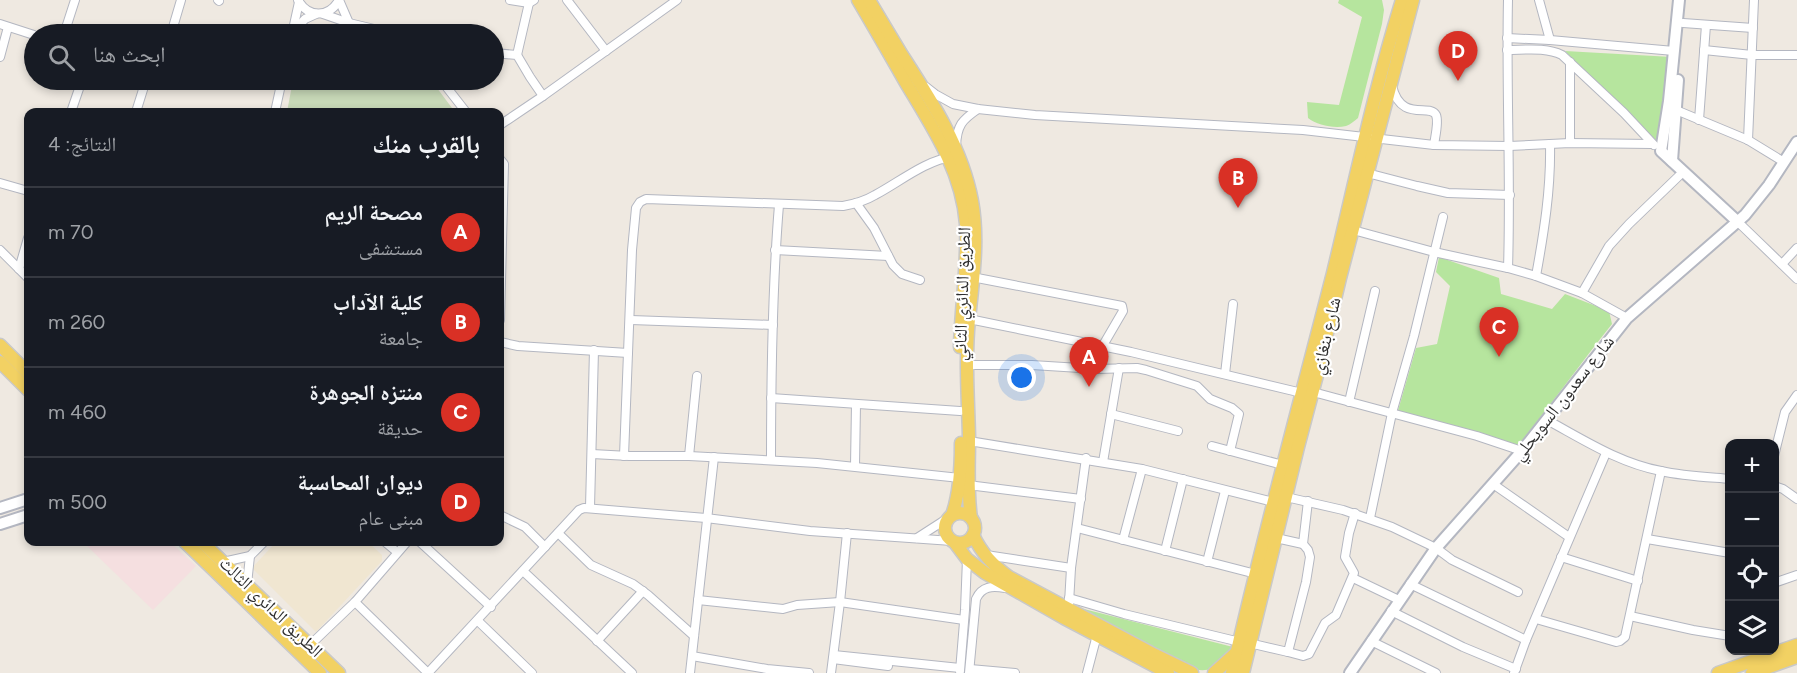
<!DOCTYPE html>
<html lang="ar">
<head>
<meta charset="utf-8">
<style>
  :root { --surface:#171b24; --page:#20242c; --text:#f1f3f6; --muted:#9ea1a6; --line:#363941; --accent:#d93025 }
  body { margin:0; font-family:Figtree,"Noto Naskh Arabic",sans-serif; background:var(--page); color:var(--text); direction:rtl }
  .controls { position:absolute; right:18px; bottom:18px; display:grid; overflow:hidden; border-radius:12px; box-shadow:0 3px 9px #0003 }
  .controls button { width:54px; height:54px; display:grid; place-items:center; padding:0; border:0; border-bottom:2px solid var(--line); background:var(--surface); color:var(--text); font:30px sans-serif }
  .you { position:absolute; left:1022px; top:378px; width:21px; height:21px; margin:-15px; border:4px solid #fff; border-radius:50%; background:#1a73e8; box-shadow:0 0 0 9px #1a73e833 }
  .badge { display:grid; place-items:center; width:39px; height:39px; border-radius:50%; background:var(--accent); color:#fff; font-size:20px; font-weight:700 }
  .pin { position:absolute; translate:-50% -50px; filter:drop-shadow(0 2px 3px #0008) }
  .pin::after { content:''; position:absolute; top:32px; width:21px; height:18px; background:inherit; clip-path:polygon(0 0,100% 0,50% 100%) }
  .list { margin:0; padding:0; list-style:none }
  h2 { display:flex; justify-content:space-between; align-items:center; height:78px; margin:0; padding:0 24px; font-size:26px }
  h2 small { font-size:20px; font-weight:400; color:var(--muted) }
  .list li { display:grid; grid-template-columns:39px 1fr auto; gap:18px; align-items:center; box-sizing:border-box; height:90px; padding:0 24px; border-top:2px solid var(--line) }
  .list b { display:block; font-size:22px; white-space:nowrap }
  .list p { margin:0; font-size:20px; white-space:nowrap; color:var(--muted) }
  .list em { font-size:20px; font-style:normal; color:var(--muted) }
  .icon { flex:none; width:33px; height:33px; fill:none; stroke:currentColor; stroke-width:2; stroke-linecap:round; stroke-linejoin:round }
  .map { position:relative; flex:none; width:1797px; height:673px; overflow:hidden; direction:ltr }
  .search { position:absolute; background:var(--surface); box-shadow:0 3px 9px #0003; left:24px; top:24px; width:480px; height:66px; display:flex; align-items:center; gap:15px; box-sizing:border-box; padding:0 21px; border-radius:33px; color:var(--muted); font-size:22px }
  .panel { position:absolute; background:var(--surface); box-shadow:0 3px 9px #0003; left:24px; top:108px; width:480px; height:438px; border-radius:12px; direction:rtl }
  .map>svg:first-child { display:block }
</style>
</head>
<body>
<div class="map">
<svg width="1797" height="673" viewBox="0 0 1797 673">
  <rect width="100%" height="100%" fill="#efe9e1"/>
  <!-- education -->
  <polygon fill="#f0e6d1" points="276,542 368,542 382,555 382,561 316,632 252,568"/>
  <!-- medical -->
  <polygon fill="#f5dfe0" points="83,542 170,542 196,566 153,610"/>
  <!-- green -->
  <g fill="#b6e59e">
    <path d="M1339,0H1382L1384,10L1382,24L1358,118C1354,121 1350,125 1346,126C1334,129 1317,125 1308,118L1307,102L1339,105L1362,17L1338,3Z"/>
    <polygon points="1565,51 1672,57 1663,147"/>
    <path d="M1439,257L1499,278L1501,294L1552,309L1565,294L1609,311L1612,324C1580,364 1551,405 1519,444H1506L1397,414L1416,348L1437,344L1450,286L1436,272Z"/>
    <path d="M1076,607L1233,647C1226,667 1212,673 1191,669Z"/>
  </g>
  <!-- cemetery -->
  <polygon fill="#c8d9b8" points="293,80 431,80 455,112 287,112"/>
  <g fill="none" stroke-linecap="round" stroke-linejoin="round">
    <!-- street casing -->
    <g stroke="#b4b7c1" stroke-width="10">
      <g id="street">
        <polyline points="218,0 219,1"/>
        <path d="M298,0C308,18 329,18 339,0"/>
        <polyline points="339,0 349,23"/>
        <polyline points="510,0 529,3 534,0"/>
        <polyline points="567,0 606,51"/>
        <path d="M1508,0C1506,89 1511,179 1508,268"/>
        <polyline points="1539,0 1550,40"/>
        <polyline points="323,14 349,23 395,34"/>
        <polyline points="1683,23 1753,28"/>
        <polyline points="0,24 34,35"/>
        <polyline points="294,31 305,19 316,14"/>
        <polyline points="64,34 75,0"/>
        <polyline points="171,34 181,0"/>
        <polyline points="292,34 299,2"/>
        <polyline points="1507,38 1550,40 1674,51"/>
        <path d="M1507,50C1525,50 1546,47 1562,55L1624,113L1654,145"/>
        <polyline points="1704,50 1752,55 1797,55"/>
        <polyline points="494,53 517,55 530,77 543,96"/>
        <polyline points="517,55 529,3"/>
        <polyline points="0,57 8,27"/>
        <polyline points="265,80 281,83"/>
        <polyline points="441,80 466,112"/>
        <path d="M1392,86C1401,123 1430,103 1436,115C1439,122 1435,137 1434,145"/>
        <polyline points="926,87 935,94 953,104 978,109 1035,115 1303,130 1434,145 1509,146 1570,143 1652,144"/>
        <polyline points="1676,110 1748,140 1784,162"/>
        <polyline points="71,112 82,80"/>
        <polyline points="136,112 146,80"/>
        <polyline points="275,112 282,80"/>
        <polyline points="1699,120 1706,25"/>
        <polyline points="500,125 543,96 677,0"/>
        <polyline points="1748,140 1754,0"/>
        <polyline points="1570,143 1570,62"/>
        <path d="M956,146C957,125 962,120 978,109"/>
        <polyline points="500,159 504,164 500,320"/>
        <polyline points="1367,173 1417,186 1448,193 1510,195"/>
        <polyline points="0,183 28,191"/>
        <polyline points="856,203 874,228 893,265 902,274 920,280"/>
        <polyline points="1738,222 1797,279"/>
        <polyline points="1353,230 1434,252 1508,268 1536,276 1582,293 1627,318"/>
        <polyline points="0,250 28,278"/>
        <polyline points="775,250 888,256"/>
        <polyline points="1782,264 1797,248"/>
        <polyline points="19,269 28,238"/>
        <path d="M1536,276C1544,232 1551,189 1550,144"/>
        <polyline points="972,277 1122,306 1123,311 1102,347 1096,369"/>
        <polyline points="1582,293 1609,246 1629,224 1683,172"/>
        <polyline points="969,319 1131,352 1302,393"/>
        <polyline points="631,320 773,325"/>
        <polyline points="500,342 518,346 628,353"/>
        <polyline points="966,365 1032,365 1096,369 1137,368 1146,370 1197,386 1210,399 1232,408 1239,414 1230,451"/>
        <polyline points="1225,374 1233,304"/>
        <polyline points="1313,392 1477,436 1522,451"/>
        <polyline points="771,398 960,411"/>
        <polyline points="1349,402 1375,291"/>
        <polyline points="1111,414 1178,431"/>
        <path d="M1547,420C1584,440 1619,463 1661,471C1683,476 1707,477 1730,479"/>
        <polyline points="969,441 1142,469 1273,502"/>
        <polyline points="1212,446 1283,465"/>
        <polyline points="592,454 629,456 689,456 817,463 960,478"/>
        <path d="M624,456L632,250L636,208L640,202L646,199L843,206C854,204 865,201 875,195C898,183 926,160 952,157"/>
        <polyline points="689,456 697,376"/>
        <polyline points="1774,456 1785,412 1797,395"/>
        <path d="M771,460C771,375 772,290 779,205"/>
        <polyline points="1103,462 1119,368"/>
        <polyline points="855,466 856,404"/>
        <polyline points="1493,484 1569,537"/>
        <polyline points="968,485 1081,499"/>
        <polyline points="1774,486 1783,489 1797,499"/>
        <polyline points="1286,497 1343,510 1392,527 1436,548 1452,560 1518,592"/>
        <polyline points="590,507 594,350"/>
        <polyline points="500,515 525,527 545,547"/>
        <polyline points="1370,518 1392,413 1414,336 1443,217"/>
        <polyline points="1077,528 1256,574"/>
        <polyline points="558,533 591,565 633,584 648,595 694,636"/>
        <polyline points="917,538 948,518"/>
        <polyline points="1276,538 1303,544"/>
        <polyline points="1647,539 1730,553"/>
        <polyline points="1123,540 1142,469"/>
        <polyline points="385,542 397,552"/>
        <polyline points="407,542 355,602 428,673"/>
        <polyline points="420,542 491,607"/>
        <polyline points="1165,551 1183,479"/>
        <polyline points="986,555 1071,568"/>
        <polyline points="1561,557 1638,581"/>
        <polyline points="223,562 250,556 264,542"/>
        <polyline points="1207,562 1225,491"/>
        <polyline points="523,571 632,673"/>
        <polyline points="1353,578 1399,600"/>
        <polyline points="1774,583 1797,575"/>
        <polyline points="247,584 250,556"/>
        <polyline points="1410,584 1526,640"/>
        <polyline points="1069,598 1124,614 1240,642"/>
        <polyline points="698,600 783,609 797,605 840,602 964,620"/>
        <polyline points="1069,603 1071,568 1086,458"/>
        <polyline points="1391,611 1463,647 1516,669"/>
        <polyline points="1630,616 1693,630 1730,636"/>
        <polyline points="1536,619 1616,642 1620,641 1625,637 1661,471"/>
        <polyline points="478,621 532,673"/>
        <polyline points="597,641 643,591"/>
        <polyline points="1371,641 1436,673"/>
        <polyline points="1249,643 1288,652 1306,582 1310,557 1308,550 1303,544 1308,501"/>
        <polyline points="310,645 355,602"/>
        <polyline points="1288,652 1303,656 1309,654 1325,623 1336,615 1354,573 1345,557 1349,533 1355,513"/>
        <polyline points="834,655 960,668"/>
        <polyline points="692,656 767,669 809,673"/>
        <polyline points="833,659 888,666"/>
        <polyline points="970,669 1015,673"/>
        <polyline points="960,671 965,610 967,559"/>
        <polyline points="428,673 579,510 584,508 706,518 810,531 952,541"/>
        <polyline points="690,673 714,457"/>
        <polyline points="831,673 840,602 847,533"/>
        <path d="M969,673L976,599C982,586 992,586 1005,588"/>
        <polyline points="1087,673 1097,635"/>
        <polyline points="1514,673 1526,640 1606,453"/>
      </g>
    </g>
    <!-- secondary casing -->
    <g stroke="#b4b7c1" stroke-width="14">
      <g id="secondary">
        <polyline points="1679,0 1669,101 1661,151 1738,222"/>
        <polyline points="1672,161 1678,80"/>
        <polyline points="0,508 28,499"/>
        <polyline points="0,524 28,515"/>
        <polyline points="1350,673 1436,548 1522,451 1627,318 1745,215 1769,185 1797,142"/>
      </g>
    </g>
    <!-- primary casing -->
    <g stroke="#c9c9c9" stroke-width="15">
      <g id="primary">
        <path d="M858,0C874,27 890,55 906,83C933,128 962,171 966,224C968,265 961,306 960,347"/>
        <path d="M869,0C880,18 891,37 902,55C931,100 962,147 972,201C979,239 973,280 969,319C965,358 968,397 969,437C969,464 967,491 971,518"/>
        <polyline points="0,345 28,373"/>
        <polyline points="0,362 28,390"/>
        <circle cx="960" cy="528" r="15"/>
        <path d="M952,515C960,493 961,467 961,443"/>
        <path d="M973,535C982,554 993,565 1009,577L1155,655L1192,673"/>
        <polyline points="185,542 320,673"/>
        <polyline points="202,542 339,673"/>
        <polyline points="955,543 967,559 985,573 1064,618 1168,673"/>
        <polyline points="1214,673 1236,653"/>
        <path d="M1232,673C1262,539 1299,406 1333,273C1355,182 1374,90 1402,0"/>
        <polyline points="1243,673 1298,447 1317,375 1340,278 1413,0"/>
        <polyline points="1718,673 1797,645"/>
        <polyline points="1752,673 1797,657"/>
      </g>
    </g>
    <!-- street -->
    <use href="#street" stroke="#fff" stroke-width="8"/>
    <!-- secondary -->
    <use href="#secondary" stroke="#fff" stroke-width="10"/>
    <!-- primary -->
    <use href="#primary" stroke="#f2d163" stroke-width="12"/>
  </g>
  <g text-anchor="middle" stroke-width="4.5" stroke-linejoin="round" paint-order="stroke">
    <!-- street labels -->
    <g font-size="18" fill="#2e2e2e" stroke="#fff">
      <text transform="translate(962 294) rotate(-88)" y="6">الطريق الدائري الثاني</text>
      <text transform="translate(1326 336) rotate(-77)" y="6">شارع بنغازي</text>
      <text transform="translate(1563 398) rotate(-52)" y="6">شارع سعدون السويحلي</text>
      <text transform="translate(271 607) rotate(44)" y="6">الطريق الدائري الثالث</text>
    </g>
  </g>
</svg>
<div class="controls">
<button>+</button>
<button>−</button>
<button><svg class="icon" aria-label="locate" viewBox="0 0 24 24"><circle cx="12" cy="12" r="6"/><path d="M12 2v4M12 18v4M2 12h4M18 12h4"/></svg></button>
<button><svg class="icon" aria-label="layers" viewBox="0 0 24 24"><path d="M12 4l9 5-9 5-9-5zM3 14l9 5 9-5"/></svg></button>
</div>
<div class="you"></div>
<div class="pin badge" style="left:1089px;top:387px">A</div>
<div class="pin badge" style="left:1238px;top:208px">B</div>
<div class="pin badge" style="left:1499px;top:357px">C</div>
<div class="pin badge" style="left:1458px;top:81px">D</div>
<div class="search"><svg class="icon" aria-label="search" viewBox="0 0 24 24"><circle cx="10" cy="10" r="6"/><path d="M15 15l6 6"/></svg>ابحث هنا</div>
<section class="panel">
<h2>بالقرب منك<small>النتائج: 4</small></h2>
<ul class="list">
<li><span class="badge">A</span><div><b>مصحة الريم</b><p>مستشفى</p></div><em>70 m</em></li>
<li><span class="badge">B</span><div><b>كلية الآداب</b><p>جامعة</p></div><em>260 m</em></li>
<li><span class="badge">C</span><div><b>منتزه الجوهرة</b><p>حديقة</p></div><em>460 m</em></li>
<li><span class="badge">D</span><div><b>ديوان المحاسبة</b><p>مبنى عام</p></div><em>500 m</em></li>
</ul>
</section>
</div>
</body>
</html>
